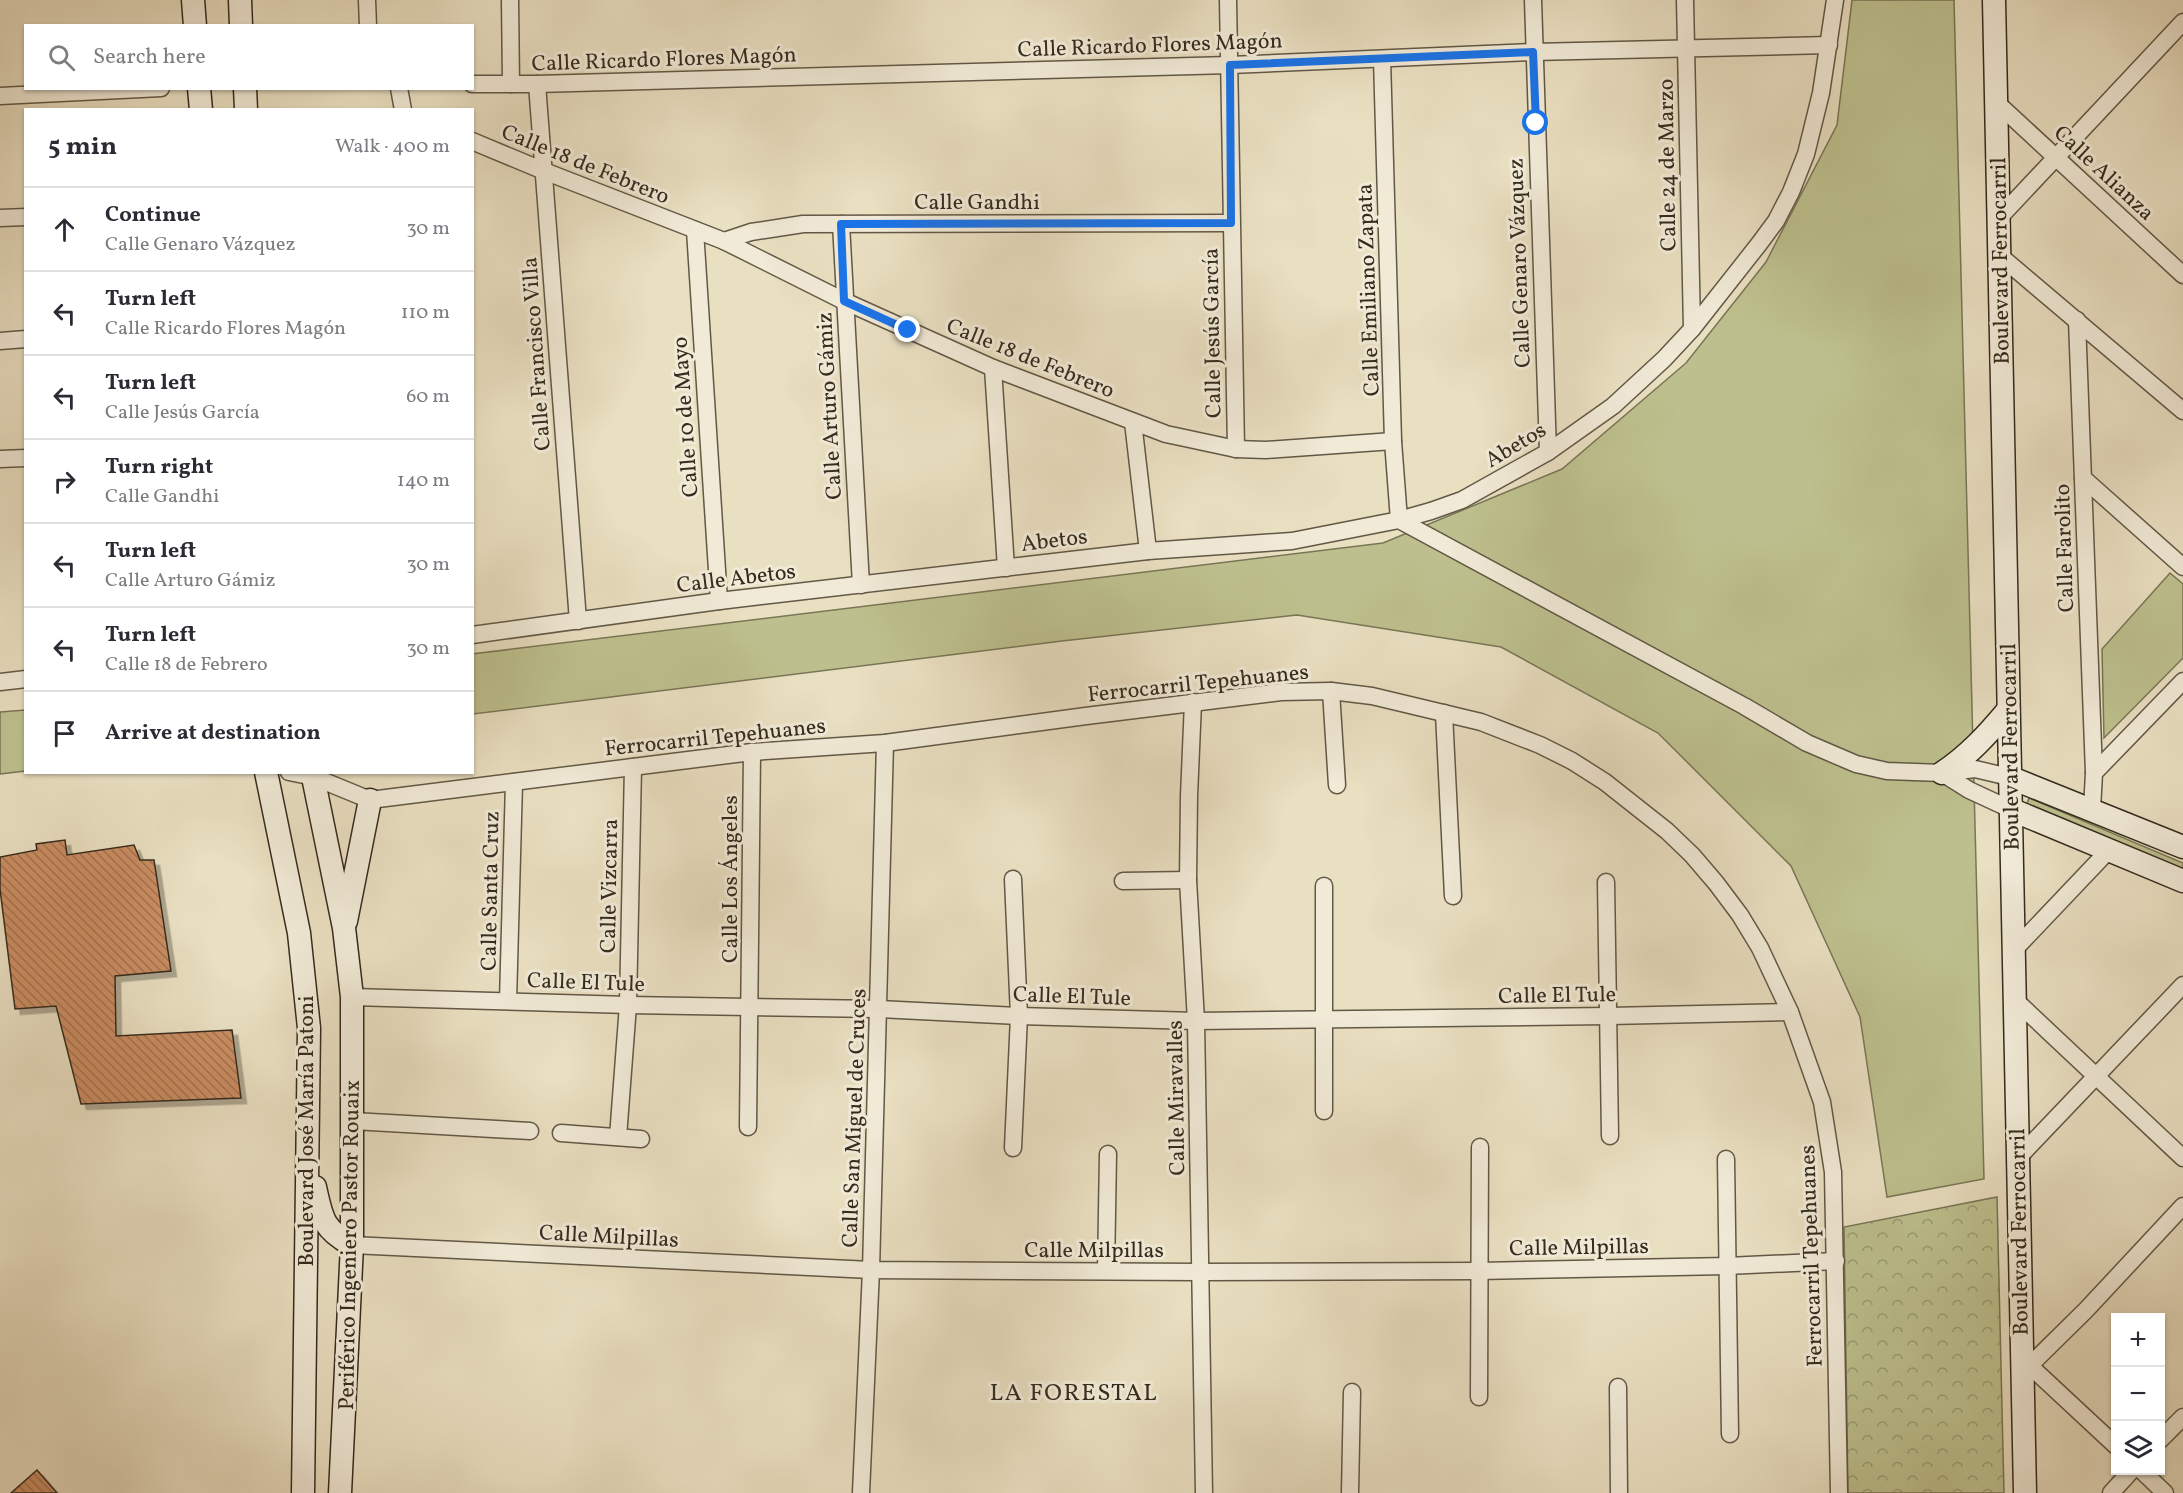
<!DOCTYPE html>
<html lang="en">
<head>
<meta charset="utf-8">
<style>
  :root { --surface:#fff; --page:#f7f7f7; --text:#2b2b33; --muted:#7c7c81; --line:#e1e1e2 }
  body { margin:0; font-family:Vollkorn,serif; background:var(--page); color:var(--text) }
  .controls { position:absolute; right:18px; bottom:18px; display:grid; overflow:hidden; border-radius:0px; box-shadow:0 2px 4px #0004 }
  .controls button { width:54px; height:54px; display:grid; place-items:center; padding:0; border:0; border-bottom:2px solid var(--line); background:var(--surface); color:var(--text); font:30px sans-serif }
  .stop { position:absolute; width:18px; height:18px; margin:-14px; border:4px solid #1a73e8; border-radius:50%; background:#fff }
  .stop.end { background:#1a73e8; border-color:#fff; box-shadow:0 2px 6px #0008 }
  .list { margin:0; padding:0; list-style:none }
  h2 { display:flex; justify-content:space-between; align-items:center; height:78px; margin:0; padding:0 24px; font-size:26px }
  h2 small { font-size:20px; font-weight:400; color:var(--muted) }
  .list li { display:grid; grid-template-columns:39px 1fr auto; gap:18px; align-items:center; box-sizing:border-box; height:84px; padding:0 24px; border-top:2px solid var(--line) }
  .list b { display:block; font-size:22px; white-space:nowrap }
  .list p { margin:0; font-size:20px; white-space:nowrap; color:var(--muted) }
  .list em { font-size:20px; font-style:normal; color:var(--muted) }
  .icon { flex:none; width:33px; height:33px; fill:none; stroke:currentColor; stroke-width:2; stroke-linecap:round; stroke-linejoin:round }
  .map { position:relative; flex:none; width:2183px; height:1493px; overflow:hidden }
  .search { position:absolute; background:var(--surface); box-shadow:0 2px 4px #0004; left:24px; top:24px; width:450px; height:66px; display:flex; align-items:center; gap:15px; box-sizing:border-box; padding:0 21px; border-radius:0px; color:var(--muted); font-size:22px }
  .panel { position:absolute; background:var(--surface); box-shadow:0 2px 4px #0004; left:24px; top:108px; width:450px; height:666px; border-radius:0px }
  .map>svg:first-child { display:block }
</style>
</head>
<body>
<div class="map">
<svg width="2183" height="1493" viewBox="0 0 2183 1493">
  <defs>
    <pattern id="park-crowns" width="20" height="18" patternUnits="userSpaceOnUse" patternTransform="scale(1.5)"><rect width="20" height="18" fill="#bdc08e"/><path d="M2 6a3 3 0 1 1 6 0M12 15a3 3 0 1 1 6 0" fill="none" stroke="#9a9c73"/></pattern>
    <pattern id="building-back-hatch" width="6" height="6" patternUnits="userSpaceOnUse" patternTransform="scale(1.5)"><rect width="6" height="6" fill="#ca8d62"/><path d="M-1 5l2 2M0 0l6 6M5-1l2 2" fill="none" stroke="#a57350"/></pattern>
    <filter id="shadow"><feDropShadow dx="5.5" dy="5.5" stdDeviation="0" flood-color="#0004"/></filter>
  </defs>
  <rect width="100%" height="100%" fill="#e9dfc1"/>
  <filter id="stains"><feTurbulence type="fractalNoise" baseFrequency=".00333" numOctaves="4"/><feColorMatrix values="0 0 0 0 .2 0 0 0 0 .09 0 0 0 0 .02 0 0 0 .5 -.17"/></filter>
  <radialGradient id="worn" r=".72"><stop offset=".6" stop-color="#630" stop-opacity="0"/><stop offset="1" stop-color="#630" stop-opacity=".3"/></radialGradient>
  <!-- grass -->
  <g fill="#bdc08e" stroke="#797656" stroke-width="1.5">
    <polygon points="1852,0 1954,0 1984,1179 1887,1197 1860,1017 1791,866 1658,733 1501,647 1297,615 1062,641 473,714 472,654 1383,543 1562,469 1686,363 1766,262 1837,125"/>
    <polygon points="2170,573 2183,584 2183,658 2104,738 2102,649"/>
    <polygon points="25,710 25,771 0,774 0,712"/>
    <polygon points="2029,798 2183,863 2183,873 2026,806"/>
  </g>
  <!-- park -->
  <polygon fill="url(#park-crowns)" stroke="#797656" stroke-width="1.5" points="1997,1197 2004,1493 1848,1493 1844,1227"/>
  <!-- building -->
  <g fill="url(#building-back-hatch)" stroke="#352b1d" stroke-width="1.5" filter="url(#shadow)">
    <polygon points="65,840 67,855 134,845 140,860 154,860 171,971 115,976 116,1036 232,1030 241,1098 81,1104 56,1006 15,1009 0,889 0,857 37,850 36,844"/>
    <polygon points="37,1470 57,1493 11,1493"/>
  </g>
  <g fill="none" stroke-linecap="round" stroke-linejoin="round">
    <!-- minor casing -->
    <g stroke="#625846" stroke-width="19">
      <g id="minor">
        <polyline points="367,0 368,26"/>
        <polyline points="510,0 511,84"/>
        <polyline points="1228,0 1236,449"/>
        <polyline points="1533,0 1548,452"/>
        <polyline points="1685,0 1692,329"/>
        <polyline points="1382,59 1393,441 1399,520 1744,706 1807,743 1856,764 1887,771 1942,773 1975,769 2009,777"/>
        <polyline points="472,84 537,84 1230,65 1533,52 1829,45"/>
        <polyline points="537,84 578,621"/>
        <polyline points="399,88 403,110"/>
        <polyline points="0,96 161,88"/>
        <polyline points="1996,102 2183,275"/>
        <polyline points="472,141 544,171 724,241 844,301 993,368 1166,434 1236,449 1266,450 1393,441"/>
        <polyline points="0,218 26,217"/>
        <polyline points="1999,218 2183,22"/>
        <polyline points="841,224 861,585"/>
        <polyline points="695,230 719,601"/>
        <polyline points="724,241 751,232 803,224 1231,223"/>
        <polyline points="1999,255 2183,411"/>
        <polyline points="2077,320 2094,773"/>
        <polyline points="0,341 26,339"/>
        <polyline points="993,368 1006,568"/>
        <polyline points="1133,422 1148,551"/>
        <polyline points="0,459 26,458"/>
        <polyline points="2083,478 2183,567"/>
        <polyline points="472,635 719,601 1148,551 1292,541 1399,520 1431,511 1462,500 1548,452 1613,406 1664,359 1692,329 1759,244 1776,221 1791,192 1806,154 1821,93 1835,0"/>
        <polyline points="0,682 26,679"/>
        <polyline points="1331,691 1337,785"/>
        <polyline points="1193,702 1189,796 1188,880 1196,1021 1204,1493"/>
        <polyline points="1444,713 1453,896"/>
        <polyline points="289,772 314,777 370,800 752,752 885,743 1086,716 1281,692 1331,691 1372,696 1481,722 1540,745 1572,761 1605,782 1667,831 1692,855 1716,883 1740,915 1760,948 1790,1012 1822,1102 1833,1172 1839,1493"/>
        <polyline points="1942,773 1969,790 2010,809"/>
        <polyline points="2092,809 2094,773 2183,681"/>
        <polyline points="1123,881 1188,880"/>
        <polyline points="1606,882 1610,1136"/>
        <polyline points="2014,950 2109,850"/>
        <polyline points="352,997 628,1005 879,1009 1019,1016 1196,1021 1609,1016 1790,1012"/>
        <polyline points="2014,999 2183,1158"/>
        <polyline points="508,1001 514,782"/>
        <polyline points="1324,1111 1324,886"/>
        <polyline points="353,1121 530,1131"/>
        <polyline points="748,1127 752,752"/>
        <polyline points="561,1133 641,1139"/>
        <polyline points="618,1137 628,1005 633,767"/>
        <polyline points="1013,1148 1019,1016 1013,879"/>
        <polyline points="1726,1159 1730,1434"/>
        <polyline points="2017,1159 2183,985"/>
        <polyline points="352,1245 871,1270 1201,1272 1479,1271 1727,1266 1836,1261"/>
        <polyline points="1106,1271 1108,1154"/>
        <polyline points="2030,1366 2116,1446"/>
        <polyline points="2021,1374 2086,1310 2183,1206"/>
        <polyline points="1618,1387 1619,1493"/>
        <polyline points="1479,1397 1480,1147"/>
        <polyline points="2160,1440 2183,1417"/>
        <polyline points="2141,1470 2165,1493"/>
        <polyline points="861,1493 871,1270 885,743"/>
        <polyline points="1350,1493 1352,1392"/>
        <polyline points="2111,1493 2132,1470"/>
      </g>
    </g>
    <!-- secondary casing -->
    <g stroke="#352b1d" stroke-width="25">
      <g id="secondary">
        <polyline points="193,0 195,26"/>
        <polyline points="240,0 241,26"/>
        <polyline points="1994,0 2025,1493"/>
        <polyline points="199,88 201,110"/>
        <polyline points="245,88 246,110"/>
        <polyline points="266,772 299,933 309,1028 303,1493"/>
        <polyline points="312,772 344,928 352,997 352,1245 340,1493"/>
        <path d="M1942,773C1968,756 1988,734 2008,710"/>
        <polyline points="2009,777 2183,847"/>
        <polyline points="2010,809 2183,881"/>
        <polyline points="346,921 370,800"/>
        <path d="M315,1187C322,1219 323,1229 352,1245"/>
      </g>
    </g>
    <!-- minor -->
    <use href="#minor" stroke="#f1ead7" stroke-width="16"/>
    <!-- secondary -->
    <use href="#secondary" stroke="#f1ead7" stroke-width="22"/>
  </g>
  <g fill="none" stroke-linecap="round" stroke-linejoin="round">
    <!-- route -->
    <polyline stroke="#1a73e8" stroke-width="8" points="908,330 844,301 841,224 1231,223 1230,65 1533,52 1536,123"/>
  </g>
  <g text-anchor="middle" stroke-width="6" stroke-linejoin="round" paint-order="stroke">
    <!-- street labels -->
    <g font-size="22" fill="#352b1d" stroke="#f1ead7">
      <text transform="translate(1150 44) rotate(-2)" y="8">Calle Ricardo Flores Magón</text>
      <text transform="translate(664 58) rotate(-2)" y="8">Calle Ricardo Flores Magón</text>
      <text transform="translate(586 163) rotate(22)" y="8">Calle 18 de Febrero</text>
      <text transform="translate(1666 165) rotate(-91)" y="8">Calle 24 de Marzo</text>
      <text transform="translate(2105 172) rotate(43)" y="8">Calle Alianza</text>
      <text x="977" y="209">Calle Gandhi</text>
      <text transform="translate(1999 261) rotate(-91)" y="8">Boulevard Ferrocarril</text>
      <text transform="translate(1518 263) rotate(-92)" y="8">Calle Genaro Vázquez</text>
      <text transform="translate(1367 290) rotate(-92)" y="8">Calle Emiliano Zapata</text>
      <text transform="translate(1211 333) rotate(-91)" y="8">Calle Jesús García</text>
      <text transform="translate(535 354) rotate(-94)" y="8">Calle Francisco Villa</text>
      <text transform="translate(1031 357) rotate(22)" y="8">Calle 18 de Febrero</text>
      <text transform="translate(828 406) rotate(-93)" y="8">Calle Arturo Gámiz</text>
      <text transform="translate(684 417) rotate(-94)" y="8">Calle 10 de Mayo</text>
      <text transform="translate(1515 444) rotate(-31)" y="8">Abetos</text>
      <text transform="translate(1054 539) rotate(-7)" y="8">Abetos</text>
      <text transform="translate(2063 548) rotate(-92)" y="8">Calle Farolito</text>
      <text transform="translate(736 577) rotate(-7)" y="8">Calle Abetos</text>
      <text transform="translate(1198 682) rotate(-6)" y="8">Ferrocarril Tepehuanes</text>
      <text transform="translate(715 736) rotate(-6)" y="8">Ferrocarril Tepehuanes</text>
      <text transform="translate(2009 747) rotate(-91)" y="8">Boulevard Ferrocarril</text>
      <text transform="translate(729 879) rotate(-90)" y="8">Calle Los Ángeles</text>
      <text transform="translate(608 886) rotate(-89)" y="8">Calle Vizcarra</text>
      <text transform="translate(489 891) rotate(-89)" y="8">Calle Santa Cruz</text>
      <text transform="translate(586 981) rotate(2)" y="8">Calle El Tule</text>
      <text transform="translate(1557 994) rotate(-1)" y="8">Calle El Tule</text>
      <text transform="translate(1072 995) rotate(2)" y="8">Calle El Tule</text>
      <text transform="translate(1175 1098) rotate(-91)" y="8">Calle Miravalles</text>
      <text transform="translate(853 1118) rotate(-88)" y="8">Calle San Miguel de Cruces</text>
      <text transform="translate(305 1131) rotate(-90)" y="8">Boulevard José María Patoni</text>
      <text transform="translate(2018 1232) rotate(-91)" y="8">Boulevard Ferrocarril</text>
      <text transform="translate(609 1235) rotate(3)" y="8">Calle Milpillas</text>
      <text transform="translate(348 1245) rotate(-89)" y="8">Periférico Ingeniero Pastor Rouaix</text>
      <text transform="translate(1579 1246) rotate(-1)" y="8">Calle Milpillas</text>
      <text x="1094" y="1257">Calle Milpillas</text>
      <text transform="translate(1810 1256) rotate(-92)" y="8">Ferrocarril Tepehuanes</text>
    </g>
    <!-- neighbourhood labels -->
    <g font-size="24" letter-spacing="1.5" fill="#352b1d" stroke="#f1ead7">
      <text x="1074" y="1400">LA FORESTAL</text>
    </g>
  </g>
  <rect width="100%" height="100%" filter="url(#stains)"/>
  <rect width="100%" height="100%" fill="url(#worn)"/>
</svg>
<div class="controls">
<button>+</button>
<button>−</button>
<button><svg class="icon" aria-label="layers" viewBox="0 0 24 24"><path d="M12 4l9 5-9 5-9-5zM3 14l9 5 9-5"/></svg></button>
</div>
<div class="stop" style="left:1536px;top:123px"></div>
<div class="stop end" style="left:908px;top:330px"></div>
<div class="search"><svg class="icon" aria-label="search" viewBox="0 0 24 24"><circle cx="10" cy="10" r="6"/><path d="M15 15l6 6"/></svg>Search here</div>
<section class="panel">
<h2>5 min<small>Walk · 400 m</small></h2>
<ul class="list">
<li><svg class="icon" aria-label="ahead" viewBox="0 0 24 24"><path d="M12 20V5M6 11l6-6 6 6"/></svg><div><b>Continue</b><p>Calle Genaro Vázquez</p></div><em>30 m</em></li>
<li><svg class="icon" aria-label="left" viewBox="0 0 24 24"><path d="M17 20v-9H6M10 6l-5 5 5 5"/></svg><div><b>Turn left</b><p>Calle Ricardo Flores Magón</p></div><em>110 m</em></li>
<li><svg class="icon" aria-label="left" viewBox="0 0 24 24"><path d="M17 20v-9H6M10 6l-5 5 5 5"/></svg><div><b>Turn left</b><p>Calle Jesús García</p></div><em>60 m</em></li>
<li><svg class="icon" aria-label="right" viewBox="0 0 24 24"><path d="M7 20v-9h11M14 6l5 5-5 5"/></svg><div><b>Turn right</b><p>Calle Gandhi</p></div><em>140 m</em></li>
<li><svg class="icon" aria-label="left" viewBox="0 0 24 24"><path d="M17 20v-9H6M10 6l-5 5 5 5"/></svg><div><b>Turn left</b><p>Calle Arturo Gámiz</p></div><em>30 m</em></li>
<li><svg class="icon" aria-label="left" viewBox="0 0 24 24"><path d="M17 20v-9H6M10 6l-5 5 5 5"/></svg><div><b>Turn left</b><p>Calle 18 de Febrero</p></div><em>30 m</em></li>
<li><svg class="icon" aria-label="arrive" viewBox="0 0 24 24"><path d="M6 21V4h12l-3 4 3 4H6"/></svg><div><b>Arrive at destination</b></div></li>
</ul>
</section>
</div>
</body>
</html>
